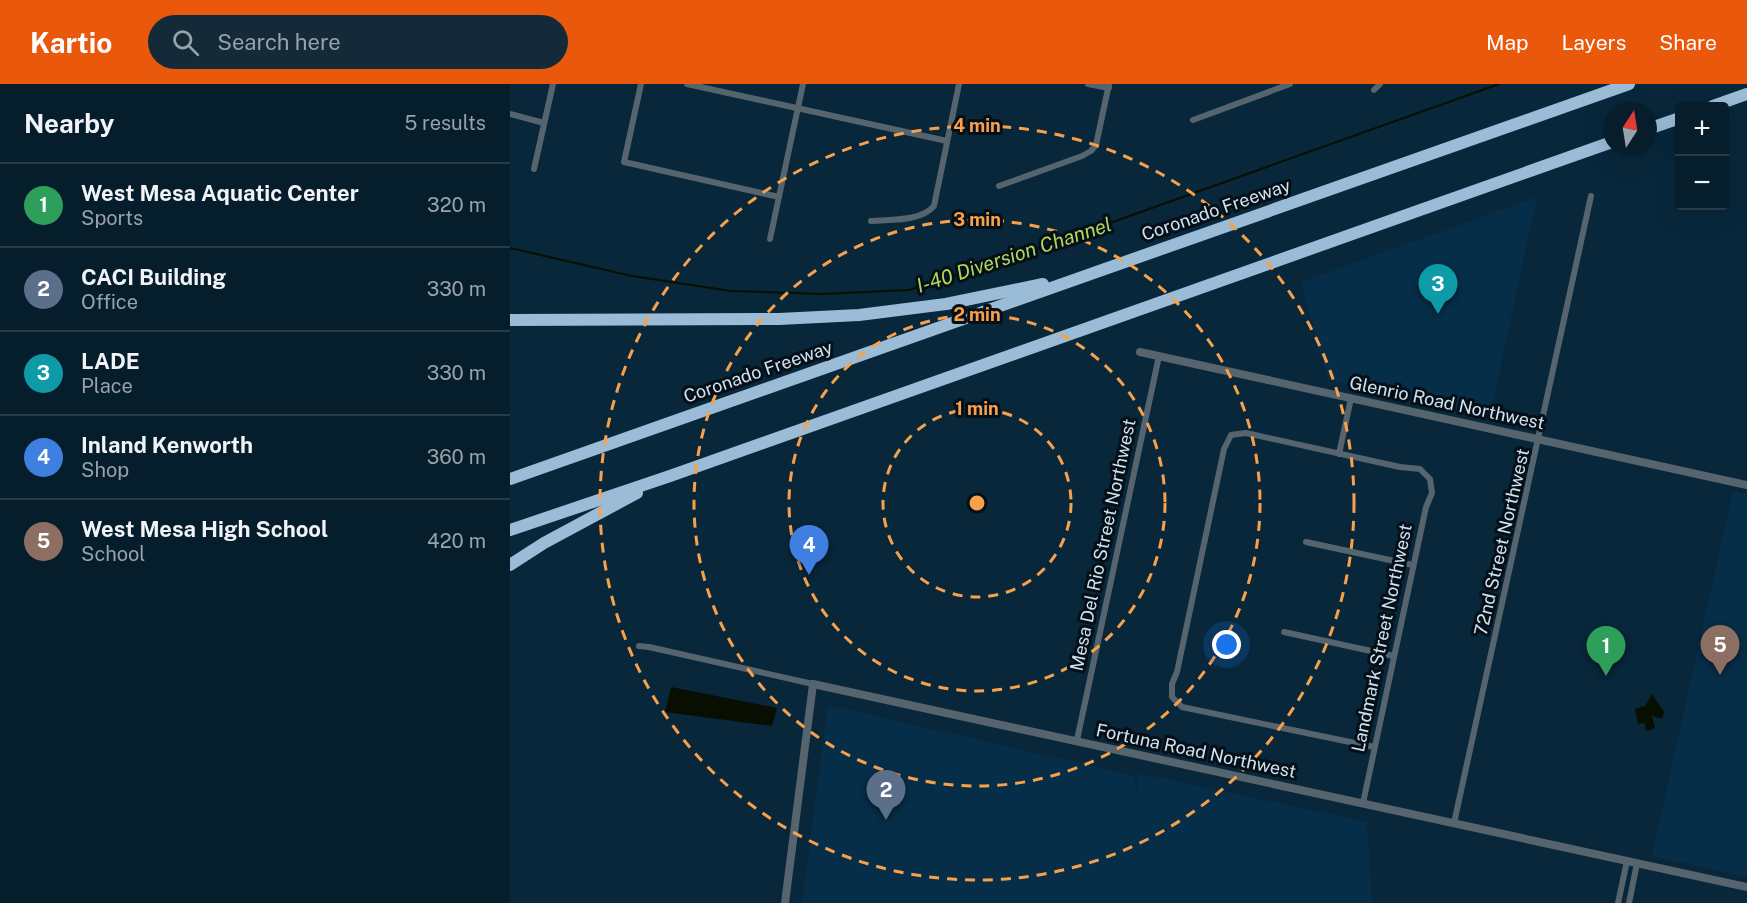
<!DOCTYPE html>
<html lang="en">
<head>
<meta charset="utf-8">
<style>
  :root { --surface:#061d2c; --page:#142a38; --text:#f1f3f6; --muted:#98a2a9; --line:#273b48; --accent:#ea580c }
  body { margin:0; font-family:"Public Sans",sans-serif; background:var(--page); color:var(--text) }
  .controls { position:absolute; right:18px; top:18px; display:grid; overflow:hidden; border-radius:6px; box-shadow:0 6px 24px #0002 }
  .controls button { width:54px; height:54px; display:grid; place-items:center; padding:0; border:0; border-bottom:2px solid var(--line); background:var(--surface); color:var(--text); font:30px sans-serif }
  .compass { position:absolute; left:1093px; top:18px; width:54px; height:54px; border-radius:50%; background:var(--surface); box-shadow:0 6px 24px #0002; rotate:12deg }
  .you { position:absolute; left:717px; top:561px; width:21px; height:21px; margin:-15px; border:4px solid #fff; border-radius:50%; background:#1a73e8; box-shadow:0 0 0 9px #1a73e833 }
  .badge { display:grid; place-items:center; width:39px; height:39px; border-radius:50%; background:var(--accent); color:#fff; font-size:20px; font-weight:700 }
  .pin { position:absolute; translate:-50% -50px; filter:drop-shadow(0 2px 3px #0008) }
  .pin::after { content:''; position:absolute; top:32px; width:21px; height:18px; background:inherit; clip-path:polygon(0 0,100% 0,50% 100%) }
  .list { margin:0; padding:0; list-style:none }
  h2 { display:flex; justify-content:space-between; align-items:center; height:78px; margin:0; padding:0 24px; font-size:26px }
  h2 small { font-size:20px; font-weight:400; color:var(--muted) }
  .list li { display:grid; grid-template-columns:39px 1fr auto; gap:18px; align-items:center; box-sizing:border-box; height:84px; padding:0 24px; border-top:2px solid var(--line) }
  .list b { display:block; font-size:22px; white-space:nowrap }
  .list p { margin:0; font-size:20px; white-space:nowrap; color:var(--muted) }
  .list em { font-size:20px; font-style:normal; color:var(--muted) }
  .icon { flex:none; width:33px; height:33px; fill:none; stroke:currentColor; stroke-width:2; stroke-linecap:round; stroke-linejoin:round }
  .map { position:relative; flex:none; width:1237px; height:819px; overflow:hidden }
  header { display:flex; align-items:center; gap:36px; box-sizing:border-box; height:84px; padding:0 30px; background:var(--accent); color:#fff }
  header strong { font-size:28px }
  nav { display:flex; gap:33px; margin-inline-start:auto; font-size:21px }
  .search { width:420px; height:54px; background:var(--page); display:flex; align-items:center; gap:15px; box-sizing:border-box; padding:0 21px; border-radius:33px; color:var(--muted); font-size:22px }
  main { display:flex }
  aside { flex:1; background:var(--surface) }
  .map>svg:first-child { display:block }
</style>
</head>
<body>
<header>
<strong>Kartio</strong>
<div class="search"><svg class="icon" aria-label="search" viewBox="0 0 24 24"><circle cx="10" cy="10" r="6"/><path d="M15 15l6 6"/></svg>Search here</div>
<nav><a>Map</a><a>Layers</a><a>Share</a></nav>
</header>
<main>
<aside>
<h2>Nearby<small>5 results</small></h2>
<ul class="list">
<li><span class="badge" style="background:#2e9e5b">1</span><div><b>West Mesa Aquatic Center</b><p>Sports</p></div><em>320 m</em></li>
<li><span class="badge" style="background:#5c6f8a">2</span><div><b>CACI Building</b><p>Office</p></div><em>330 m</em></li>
<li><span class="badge" style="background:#0f9aa8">3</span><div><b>LADE</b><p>Place</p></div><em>330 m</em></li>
<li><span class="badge" style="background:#3f7fe0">4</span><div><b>Inland Kenworth</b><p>Shop</p></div><em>360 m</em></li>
<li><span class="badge" style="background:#8d6e63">5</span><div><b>West Mesa High School</b><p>School</p></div><em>420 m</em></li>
</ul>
</aside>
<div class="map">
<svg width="1237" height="819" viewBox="0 0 1237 819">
  <rect width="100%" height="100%" fill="#08273b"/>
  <!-- built -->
  <g fill="#072e48">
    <polygon points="1027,113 980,332 818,296 791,198"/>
    <polygon points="1223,407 1237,410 1237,793 1142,772"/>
    <polygon points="318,621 625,692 626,712 628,689 857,738 862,819 292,819"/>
  </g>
  <!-- water -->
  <g fill="#080f00">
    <polygon points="161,603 267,624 262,642 155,628"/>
    <polygon points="1142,610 1154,628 1152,635 1142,632 1145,644 1136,647 1135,639 1128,640 1125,625 1135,622"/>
  </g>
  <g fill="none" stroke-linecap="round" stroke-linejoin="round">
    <!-- stream -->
    <polyline stroke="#080f00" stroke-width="2" points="0,164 122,192 221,207 312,210 399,206 513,170 989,0"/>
    <!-- minor -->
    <g stroke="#56646e" stroke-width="6">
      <polyline points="131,0 114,78 269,113"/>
      <polyline points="177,0 437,57"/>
      <polyline points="578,0 599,4"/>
      <polyline points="864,6 870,0"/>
      <polyline points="0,30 34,39"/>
      <polyline points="683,36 780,0"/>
      <polyline points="24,85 43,0"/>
      <polyline points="489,102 572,72 581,67 586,61 599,0"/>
      <path d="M361,137C381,135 410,138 424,122L449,0"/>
      <polyline points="260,155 293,0"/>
      <polyline points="829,370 841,314"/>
      <polyline points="796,458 903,481"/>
      <polyline points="774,548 884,572"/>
      <polyline points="129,562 139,563 303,600"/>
      <polyline points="567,656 649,272"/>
      <polyline points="853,719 916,423 922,409 920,395 910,385 890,383 736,349 721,351 714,365 667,588 662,600 662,613 672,623 864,663"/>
      <polyline points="944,739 1081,112"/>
      <polyline points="1108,819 1117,777"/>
      <polyline points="1119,819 1127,779"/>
    </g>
    <!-- tertiary -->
    <g stroke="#56646e" stroke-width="8">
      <polyline points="630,268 1237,401"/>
      <polyline points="275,819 303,600 1237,803"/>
    </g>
    <!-- motorway -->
    <g stroke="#9bbcd7" stroke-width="12">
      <polyline points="1203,22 1237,10"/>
      <polyline points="1138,45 1170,34"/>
      <polyline points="0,236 269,235 349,231 436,220 533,200"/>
      <polyline points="0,395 1119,0"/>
      <polyline points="0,446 160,392 1102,58"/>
      <polyline points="0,481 34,459 127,409"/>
    </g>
  </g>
  <!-- distance rings -->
  <g fill="none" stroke="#f8a14a" stroke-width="3" stroke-dasharray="10 8">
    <circle cx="467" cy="419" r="94"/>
    <circle cx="467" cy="419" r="188"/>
    <circle cx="467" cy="419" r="283"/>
    <circle cx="467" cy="419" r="377"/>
  </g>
  <g text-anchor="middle" stroke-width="6" stroke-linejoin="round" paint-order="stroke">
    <!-- street labels -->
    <g font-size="18" fill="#d1e2ef" stroke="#040f18">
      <text transform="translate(706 126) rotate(-19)" y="6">Coronado Freeway</text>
      <text transform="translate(248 288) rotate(-19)" y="6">Coronado Freeway</text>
      <text transform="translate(937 319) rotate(12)" y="6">Glenrio Road Northwest</text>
      <text transform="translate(992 458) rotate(-77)" y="6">72nd Street Northwest</text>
      <text transform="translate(593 461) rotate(-78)" y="6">Mesa Del Rio Street Northwest</text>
      <text transform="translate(872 554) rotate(-78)" y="6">Landmark Street Northwest</text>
      <text transform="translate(686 667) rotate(12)" y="6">Fortuna Road Northwest</text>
    </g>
    <!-- water labels -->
    <g font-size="20" font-style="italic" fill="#b5d758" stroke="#040f18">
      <text transform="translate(504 171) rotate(-18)" y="7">I-40 Diversion Channel</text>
    </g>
  </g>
  <circle cx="467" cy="419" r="9" fill="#f8a14a" stroke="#040f18" stroke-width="3"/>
  <g font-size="18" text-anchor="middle" font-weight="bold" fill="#f8a14a" stroke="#040f18" stroke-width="6" stroke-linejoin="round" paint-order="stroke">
    <text x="467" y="48">4 min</text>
    <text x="467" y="142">3 min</text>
    <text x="467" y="237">2 min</text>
    <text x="467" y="331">1 min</text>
  </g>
</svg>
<div class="controls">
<button>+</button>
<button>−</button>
</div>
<svg class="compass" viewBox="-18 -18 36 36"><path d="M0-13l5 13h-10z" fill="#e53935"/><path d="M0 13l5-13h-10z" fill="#98a2a9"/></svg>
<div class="you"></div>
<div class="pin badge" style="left:1096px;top:592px;background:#2e9e5b">1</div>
<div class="pin badge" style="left:376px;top:736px;background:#5c6f8a">2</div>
<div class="pin badge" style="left:928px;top:230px;background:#0f9aa8">3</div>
<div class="pin badge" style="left:299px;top:491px;background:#3f7fe0">4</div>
<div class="pin badge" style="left:1210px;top:591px;background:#8d6e63">5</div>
</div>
</main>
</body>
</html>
